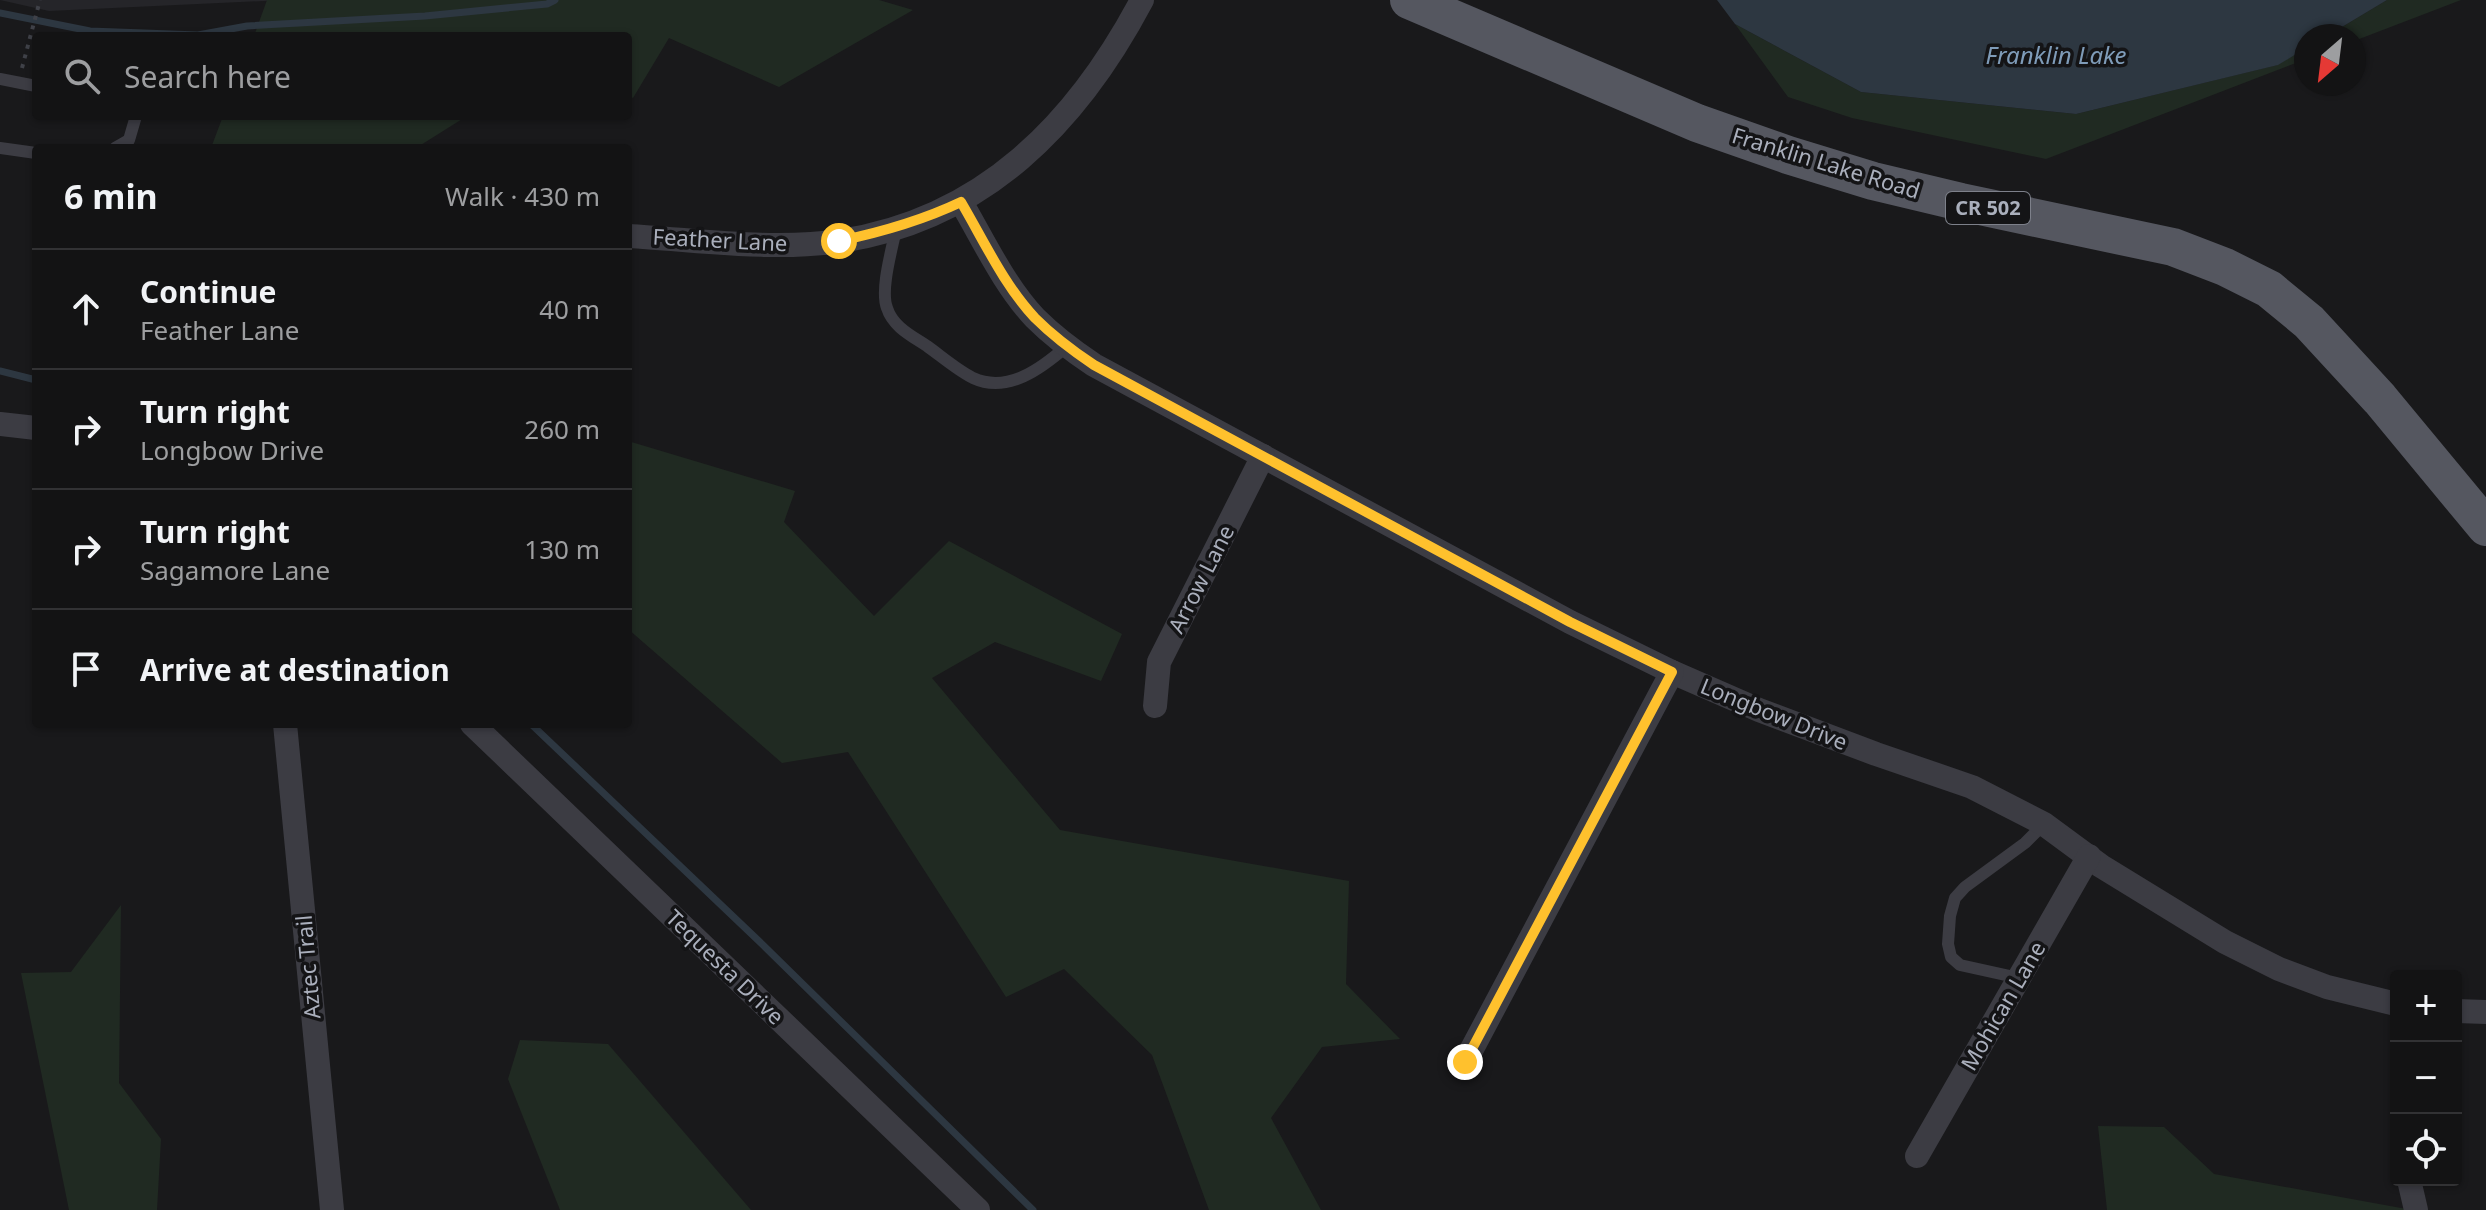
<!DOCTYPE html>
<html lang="en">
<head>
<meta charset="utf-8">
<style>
  :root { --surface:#131314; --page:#1c1c1d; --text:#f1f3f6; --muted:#9d9ea0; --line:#323234 }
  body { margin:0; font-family:"Noto Sans",sans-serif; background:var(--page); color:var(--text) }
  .controls { position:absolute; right:24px; bottom:24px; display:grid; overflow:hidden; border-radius:8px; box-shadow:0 2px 6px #0004 }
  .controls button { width:72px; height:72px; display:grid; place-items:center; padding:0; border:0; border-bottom:2px solid var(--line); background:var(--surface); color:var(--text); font:40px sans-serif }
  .compass { position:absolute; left:2294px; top:24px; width:72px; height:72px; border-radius:50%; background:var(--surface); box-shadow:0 2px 6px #0004; rotate:208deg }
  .stop { position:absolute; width:24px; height:24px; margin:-18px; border:6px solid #ffc12d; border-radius:50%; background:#fff }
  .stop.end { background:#ffc12d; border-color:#fff; box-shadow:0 2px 8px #0008 }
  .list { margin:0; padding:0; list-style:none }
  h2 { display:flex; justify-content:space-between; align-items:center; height:104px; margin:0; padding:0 32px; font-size:34px }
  h2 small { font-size:26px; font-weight:400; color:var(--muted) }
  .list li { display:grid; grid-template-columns:52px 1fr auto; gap:24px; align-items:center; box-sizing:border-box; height:120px; padding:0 32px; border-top:2px solid var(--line) }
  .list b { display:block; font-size:30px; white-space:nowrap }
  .list p { margin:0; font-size:26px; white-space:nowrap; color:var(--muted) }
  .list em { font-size:26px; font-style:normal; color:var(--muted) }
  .icon { flex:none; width:44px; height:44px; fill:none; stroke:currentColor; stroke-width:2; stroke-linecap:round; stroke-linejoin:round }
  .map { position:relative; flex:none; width:2486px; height:1210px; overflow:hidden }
  .search { position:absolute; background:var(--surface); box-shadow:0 2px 6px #0004; left:32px; top:32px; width:600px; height:88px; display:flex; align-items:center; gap:20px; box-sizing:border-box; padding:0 28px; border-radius:8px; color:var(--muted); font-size:30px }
  .panel { position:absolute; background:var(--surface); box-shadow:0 2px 6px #0004; left:32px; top:144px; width:600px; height:584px; border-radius:8px }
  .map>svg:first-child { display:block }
</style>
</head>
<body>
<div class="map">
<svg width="2486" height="1210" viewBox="0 0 2486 1210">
  <rect width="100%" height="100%" fill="#19191b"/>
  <!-- built -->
  <polygon fill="#252529" points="0,0 284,0 49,11"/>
  <!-- green -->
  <g fill="#202a22">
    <polygon points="267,0 879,0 913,10 779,87 669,38 633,98 628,95 628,36 254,36"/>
    <polygon points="2387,0 2461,0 2354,41 2354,36 2327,36"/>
    <polygon points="1735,24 1861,92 2076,114 2277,65 2306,48 2306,59 2046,159 1852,118 1788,97"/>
    <polygon points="223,116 467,116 416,148 211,148"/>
    <polygon points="628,441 795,491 784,522 874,616 949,541 1122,634 1101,681 995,642 932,678 1060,830 1349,881 1346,984 1400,1039 1322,1047 1271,1118 1321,1210 1209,1210 1152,1055 1064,969 1006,997 848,752 782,763 628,629"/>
    <polygon points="121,905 119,1083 161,1139 157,1210 69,1210 21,973 71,972"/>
    <polygon points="520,1040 608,1044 751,1210 560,1210 508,1079"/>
    <polygon points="2098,1126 2164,1127 2214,1174 2412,1210 2107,1210"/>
  </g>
  <!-- water -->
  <polygon fill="#2d3741" points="1717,0 2387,0 2327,36 2306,36 2306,48 2278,65 2076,114 1861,92 1735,24"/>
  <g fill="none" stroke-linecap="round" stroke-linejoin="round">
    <!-- stream -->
    <g stroke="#2d3741" stroke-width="7">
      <polyline points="0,13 90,31 198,35 247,26 425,16 547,4 555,0"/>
      <polyline points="0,371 36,380"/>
      <polyline points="531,724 763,945 1033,1210"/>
    </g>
    <!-- path -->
    <polyline stroke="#3f4148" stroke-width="4" stroke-dasharray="4 6" stroke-linecap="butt" points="22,68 40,0"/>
    <!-- lane -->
    <g stroke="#3c3c43" stroke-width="12">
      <polyline points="0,79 36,86"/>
      <polyline points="0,148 36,153"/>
      <polyline points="115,148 129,140 136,116"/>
      <path d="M896,229C892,249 880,290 887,308C893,327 912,336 927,346C941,356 957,370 973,378C1008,394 1042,368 1067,346"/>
      <polyline points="2019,978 1960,965 1951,957 1948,944 1950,916 1955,898 1965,887 2025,843 2044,824"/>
    </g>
    <!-- street -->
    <g stroke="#3c3c43" stroke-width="24">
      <path d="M961,202C984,241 1004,285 1035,318C1053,336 1073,351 1094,365L1570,622L1672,672L1759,710L1876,754L1972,787L2044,824L2101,866L2225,942L2279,969L2327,987L2396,1004"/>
      <path d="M628,236C698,240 772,251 841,241C984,219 1077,123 1142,0"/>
      <polyline points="0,424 36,428"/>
      <polyline points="1155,706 1159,662 1263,456"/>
      <polyline points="285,724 332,1210"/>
      <polyline points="472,724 978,1210"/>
      <polyline points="2456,1011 2486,1012"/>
      <polyline points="1465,1062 1672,672"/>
      <polyline points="1917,1156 2089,856"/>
      <polyline points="2409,1180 2416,1210"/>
    </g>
    <!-- primary -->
    <polyline stroke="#555760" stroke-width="38" points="1409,0 1697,123 1788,155 1873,181 1961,202 2173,247 2225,267 2269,289 2309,322 2380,399 2486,527"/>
  </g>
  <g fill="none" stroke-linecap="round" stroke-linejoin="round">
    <!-- route -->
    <path stroke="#ffc12d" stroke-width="10" d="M839,241C882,232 921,221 961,202C984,241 1004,285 1035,318C1053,336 1073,351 1094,365L1570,622L1672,672L1465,1062"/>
  </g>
  <g text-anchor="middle" stroke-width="7" stroke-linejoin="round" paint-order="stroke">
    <!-- shield labels -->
    <rect fill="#141416" stroke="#7d808a" stroke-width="2" x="1946" y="192" width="84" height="32" rx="6"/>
    <g font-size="20" font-weight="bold" fill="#aaafbc">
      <text x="1988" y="215">CR 502</text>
    </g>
    <!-- street labels -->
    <g font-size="22" fill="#aaafbc" stroke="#141416">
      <text transform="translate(1826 163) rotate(17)" y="8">Franklin Lake Road</text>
      <text transform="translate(720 240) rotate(3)" y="8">Feather Lane</text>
      <text transform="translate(1201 579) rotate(-63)" y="8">Arrow Lane</text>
      <text transform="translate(1774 714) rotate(22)" y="8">Longbow Drive</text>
      <text transform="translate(308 967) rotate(-95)" y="8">Aztec Trail</text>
      <text transform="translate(725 967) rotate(44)" y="8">Tequesta Drive</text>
      <text transform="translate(2003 1006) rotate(-60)" y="8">Mohican Lane</text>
    </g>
    <!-- water labels -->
    <g font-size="24" font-style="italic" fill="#7f9cb9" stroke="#141416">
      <text x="2056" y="64">Franklin Lake</text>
    </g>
  </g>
</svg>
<div class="controls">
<button>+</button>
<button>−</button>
<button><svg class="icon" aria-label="locate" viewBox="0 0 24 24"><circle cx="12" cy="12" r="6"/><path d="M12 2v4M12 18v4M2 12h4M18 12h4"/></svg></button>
</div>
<svg class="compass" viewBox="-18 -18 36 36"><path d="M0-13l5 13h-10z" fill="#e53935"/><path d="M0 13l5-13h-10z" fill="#9d9ea0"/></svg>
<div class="stop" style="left:839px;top:241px"></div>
<div class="stop end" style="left:1465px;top:1062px"></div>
<div class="search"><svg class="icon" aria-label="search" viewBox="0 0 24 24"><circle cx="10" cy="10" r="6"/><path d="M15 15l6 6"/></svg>Search here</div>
<section class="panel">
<h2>6 min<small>Walk · 430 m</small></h2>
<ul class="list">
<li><svg class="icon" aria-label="ahead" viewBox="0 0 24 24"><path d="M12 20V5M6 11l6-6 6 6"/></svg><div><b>Continue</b><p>Feather Lane</p></div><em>40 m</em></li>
<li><svg class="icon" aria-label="right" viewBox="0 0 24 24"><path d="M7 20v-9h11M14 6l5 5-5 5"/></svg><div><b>Turn right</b><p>Longbow Drive</p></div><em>260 m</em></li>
<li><svg class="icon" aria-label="right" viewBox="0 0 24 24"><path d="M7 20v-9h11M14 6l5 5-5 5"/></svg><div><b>Turn right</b><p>Sagamore Lane</p></div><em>130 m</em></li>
<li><svg class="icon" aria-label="arrive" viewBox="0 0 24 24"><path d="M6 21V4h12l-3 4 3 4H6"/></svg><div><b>Arrive at destination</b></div></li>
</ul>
</section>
</div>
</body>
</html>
